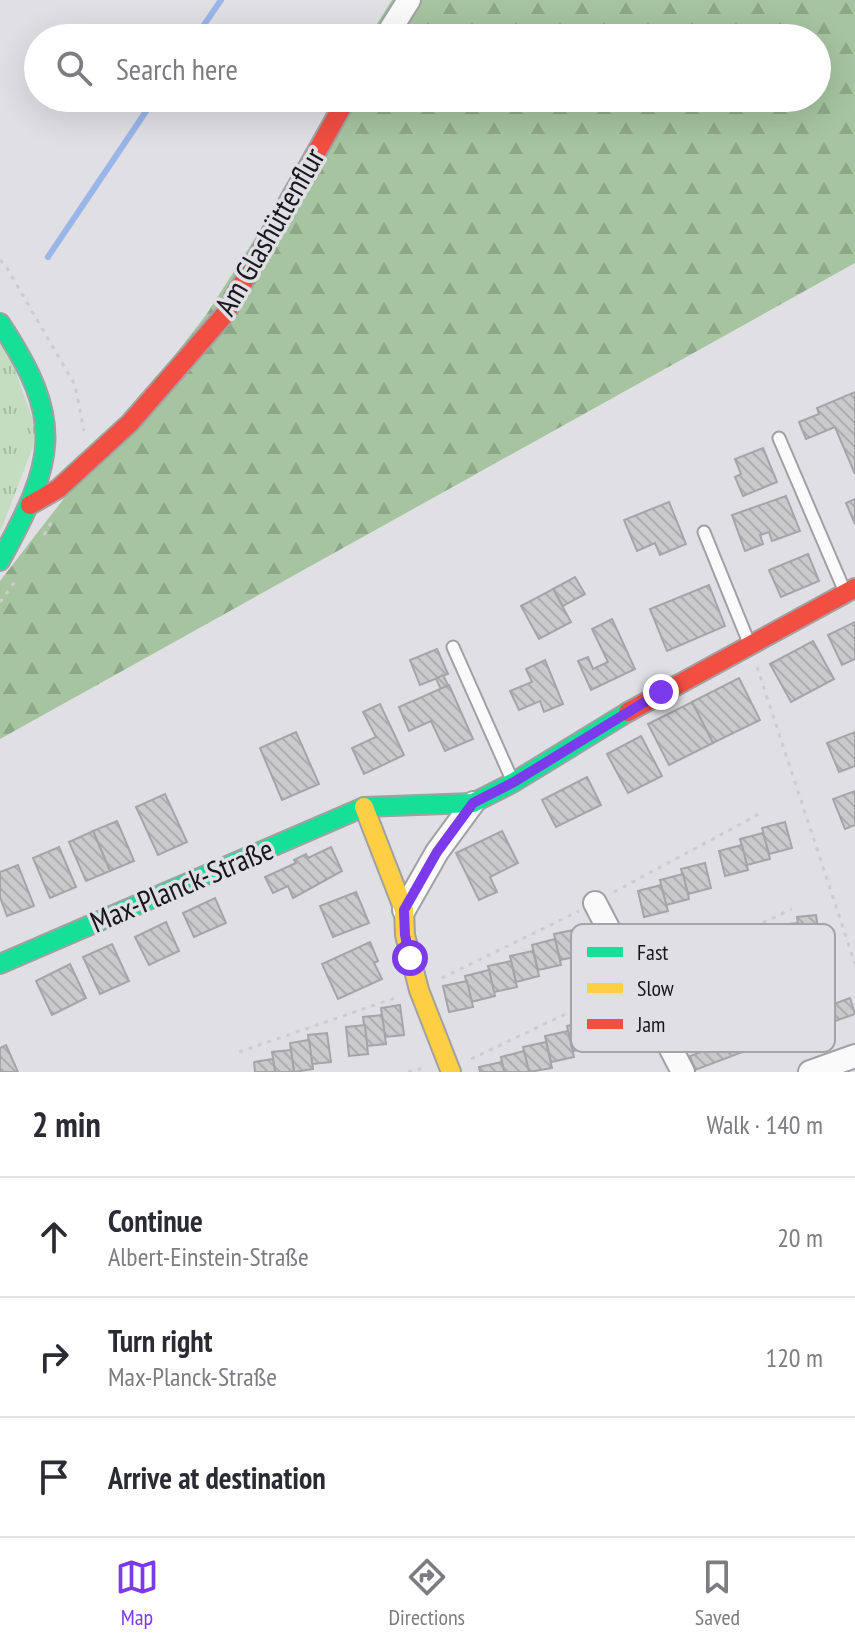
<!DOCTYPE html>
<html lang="en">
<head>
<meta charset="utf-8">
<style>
  :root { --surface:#fff; --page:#f7f7f7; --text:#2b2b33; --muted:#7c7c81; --line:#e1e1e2; --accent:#7c3aed }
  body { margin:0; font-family:"PT Sans Narrow",sans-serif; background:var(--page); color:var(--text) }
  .stop { position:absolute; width:24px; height:24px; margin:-18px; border:6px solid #7c3aed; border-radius:50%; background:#fff }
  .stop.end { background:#7c3aed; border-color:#fff; box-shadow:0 2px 8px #0008 }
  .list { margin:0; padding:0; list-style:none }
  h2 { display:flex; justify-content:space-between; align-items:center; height:104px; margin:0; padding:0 32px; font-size:34px }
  h2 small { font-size:26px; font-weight:400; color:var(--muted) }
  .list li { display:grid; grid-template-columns:52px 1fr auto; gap:24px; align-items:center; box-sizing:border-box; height:120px; padding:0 32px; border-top:2px solid var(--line) }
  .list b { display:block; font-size:30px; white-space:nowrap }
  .list p { margin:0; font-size:26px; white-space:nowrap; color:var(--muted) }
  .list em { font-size:26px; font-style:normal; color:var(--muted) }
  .icon { flex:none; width:44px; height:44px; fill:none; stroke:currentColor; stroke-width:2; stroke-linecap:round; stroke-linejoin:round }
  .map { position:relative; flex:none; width:855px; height:1072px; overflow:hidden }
  .search { position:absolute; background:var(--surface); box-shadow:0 8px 32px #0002; left:24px; right:24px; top:24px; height:88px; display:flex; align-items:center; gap:20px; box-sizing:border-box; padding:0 28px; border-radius:44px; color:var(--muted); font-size:30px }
  .sheet { height:464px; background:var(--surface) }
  nav { display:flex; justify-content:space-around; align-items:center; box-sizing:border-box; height:112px; border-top:2px solid var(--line); background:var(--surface); font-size:22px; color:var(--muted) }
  nav a { display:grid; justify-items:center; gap:4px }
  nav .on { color:var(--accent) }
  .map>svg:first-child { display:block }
</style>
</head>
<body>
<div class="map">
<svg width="855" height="1072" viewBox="0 0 855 1072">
  <defs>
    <pattern id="grass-tufts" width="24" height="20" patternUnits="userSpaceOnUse" patternTransform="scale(2)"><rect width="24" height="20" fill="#c4dcc0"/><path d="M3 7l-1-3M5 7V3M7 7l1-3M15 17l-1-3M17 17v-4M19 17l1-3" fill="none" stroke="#a8bca4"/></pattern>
    <pattern id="forest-firs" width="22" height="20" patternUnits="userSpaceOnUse" patternTransform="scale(2)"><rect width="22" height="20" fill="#a5c49f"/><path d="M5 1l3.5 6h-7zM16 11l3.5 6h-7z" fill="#8da888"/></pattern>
    <pattern id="building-back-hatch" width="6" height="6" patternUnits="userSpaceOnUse" patternTransform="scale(2)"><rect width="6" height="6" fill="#cac9cb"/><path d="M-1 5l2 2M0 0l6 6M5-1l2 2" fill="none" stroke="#adacae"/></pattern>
  </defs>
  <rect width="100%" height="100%" fill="#e0e0e4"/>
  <!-- grass -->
  <polygon fill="url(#grass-tufts)" points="0,344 11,359 38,434 0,532"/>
  <!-- forest -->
  <polygon fill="url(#forest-firs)" points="392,0 855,0 855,263 0,739 0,581 206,315 300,168 333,98 817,98 817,38 368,38"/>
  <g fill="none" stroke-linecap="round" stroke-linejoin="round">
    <!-- stream -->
    <g stroke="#9ab5ea" stroke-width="6">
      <polyline points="195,38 221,0"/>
      <polyline points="48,257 155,98"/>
    </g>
  </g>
  <!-- building -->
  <g fill="url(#building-back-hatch)" stroke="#a5a4a6" stroke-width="2">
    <polygon points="855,392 855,474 835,427 806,439 799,422 819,414 817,408"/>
    <polygon points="763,448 777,482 743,496 735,477 741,474 735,459"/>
    <polygon points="786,496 800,531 772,541 769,532 760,535 763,544 745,551 732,515"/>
    <polygon points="855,499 855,524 846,503"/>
    <polygon points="669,502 686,544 660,555 655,543 637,551 624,520"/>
    <polygon points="808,554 819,581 781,597 769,570"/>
    <polygon points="575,577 585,594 563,606 553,589"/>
    <polygon points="709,585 725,626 667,651 650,609"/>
    <polygon points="553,589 571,622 539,639 521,606"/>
    <polygon points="612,619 635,669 591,690 578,661 588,657 593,669 608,662 592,629"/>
    <polygon points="855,622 855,659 842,665 828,635"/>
    <polygon points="813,641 834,679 791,702 770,664"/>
    <polygon points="437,649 448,674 420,685 410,660"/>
    <polygon points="545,660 563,704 544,712 540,701 519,710 510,691 532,682 526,669"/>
    <polygon points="443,675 448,685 441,689 436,679"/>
    <polygon points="739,678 760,720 713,743 692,702"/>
    <polygon points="449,685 473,739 445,751 431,721 409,731 399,707"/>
    <polygon points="692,702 713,743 669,765 648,724"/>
    <polygon points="380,704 404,755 364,774 352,748 376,737 363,712"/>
    <polygon points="296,732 319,784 282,800 260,748"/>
    <polygon points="855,732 855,766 839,772 827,743"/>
    <polygon points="641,736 662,776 628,793 607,754"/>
    <polygon points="587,777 601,805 556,827 542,800"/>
    <polygon points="855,791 855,825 845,829 833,799"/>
    <polygon points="165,794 187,842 158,855 136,807"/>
    <polygon points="117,821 134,861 110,871 93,831"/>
    <polygon points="785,822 792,848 769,854 762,828"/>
    <polygon points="93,831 110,871 86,881 69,842"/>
    <polygon points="502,831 518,863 490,877 497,892 479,900 456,853"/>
    <polygon points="763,833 770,859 747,865 740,839"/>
    <polygon points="742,845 748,870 725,876 719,851"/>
    <polygon points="59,847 76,887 50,898 33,858"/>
    <polygon points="331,847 342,871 293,898 288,886 273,893 265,877 296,863 294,860 306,854 308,858"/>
    <polygon points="705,863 711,888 688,894 681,869"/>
    <polygon points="18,865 34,906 7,916 0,897 0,872"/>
    <polygon points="683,874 689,899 666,905 660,880"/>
    <polygon points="661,885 668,911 644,917 638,891"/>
    <polygon points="356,892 369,923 333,937 320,906"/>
    <polygon points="215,898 226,923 194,937 183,913"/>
    <polygon points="816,915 820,944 801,946 797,917"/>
    <polygon points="166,922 179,951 149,965 135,937"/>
    <polygon points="798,923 802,951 783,954 779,925"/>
    <polygon points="578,929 584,955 560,960 554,934"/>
    <polygon points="555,939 561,965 538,970 532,945"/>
    <polygon points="370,942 378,961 374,963 382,979 338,999 322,964"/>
    <polygon points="112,944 129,981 100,994 83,957"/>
    <polygon points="533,951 539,976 516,982 510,956"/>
    <polygon points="511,961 517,987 494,992 488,966"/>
    <polygon points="70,964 86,998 52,1015 36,981"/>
    <polygon points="489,970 495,996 471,1002 465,976"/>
    <polygon points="467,981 473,1007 449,1012 443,986"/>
    <polygon points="850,998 855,1014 787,1038 782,1023"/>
    <polygon points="400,1005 404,1035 385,1037 381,1008"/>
    <polygon points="382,1015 386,1044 367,1046 363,1017"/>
    <polygon points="590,1020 596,1046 573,1051 567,1026"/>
    <polygon points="365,1025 368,1054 349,1056 346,1027"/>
    <polygon points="568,1031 574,1057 551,1062 545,1036"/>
    <polygon points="756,1032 761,1045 695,1070 690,1056"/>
    <polygon points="327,1033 331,1062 312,1064 308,1035"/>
    <polygon points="309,1040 313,1069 294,1072 290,1043"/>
    <polygon points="546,1042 552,1068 529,1072 523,1047"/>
    <polygon points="6,1045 18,1072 0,1072 0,1048"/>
    <polygon points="291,1050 294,1072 275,1072 272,1052"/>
    <polygon points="524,1051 529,1072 504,1072 501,1057"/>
    <polygon points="273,1059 275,1072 255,1072 254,1062"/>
    <polygon points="502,1062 504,1072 480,1072 479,1067"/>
  </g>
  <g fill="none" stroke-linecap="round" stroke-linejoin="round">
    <!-- lane casing -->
    <g stroke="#a1a1a4" stroke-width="15">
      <g id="lane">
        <polyline points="779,438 845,592"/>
        <polyline points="704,532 749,643"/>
        <polyline points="453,647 513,782"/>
      </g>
    </g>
    <!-- street casing -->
    <g stroke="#a1a1a4" stroke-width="26">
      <g id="street">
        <polyline points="385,38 409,0"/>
        <polyline points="595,903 683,1072"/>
        <polyline points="404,910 437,852 473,803"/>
        <polyline points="810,1072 855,1056"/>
      </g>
    </g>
    <!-- fast casing -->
    <g stroke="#a1a1a4" stroke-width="22">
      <g id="fast">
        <path d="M0,323C66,422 55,461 0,561"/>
        <polyline points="0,964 364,807 473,803 514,782 628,712"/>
      </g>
    </g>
    <!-- slow casing -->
    <g stroke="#a1a1a4" stroke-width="22">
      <polyline id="slow" points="364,807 404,910 405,935 419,990 451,1072"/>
    </g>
    <!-- jam casing -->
    <g stroke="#a1a1a4" stroke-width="22">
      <g id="jam">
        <polyline points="30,505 58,489 130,423 226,313 347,98"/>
        <polyline points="628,712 855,588"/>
      </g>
    </g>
    <!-- path -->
    <g stroke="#cdcdce" stroke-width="3" stroke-dasharray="4 6" stroke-linecap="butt">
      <polyline points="0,260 7,268 75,385 84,431"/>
      <polyline points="44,535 52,521"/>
      <polyline points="0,602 17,579"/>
      <polyline points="757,667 855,964"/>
      <polyline points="614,892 763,812"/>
      <polyline points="657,977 666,967 792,909"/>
      <polyline points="442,978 579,911"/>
      <polyline points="239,1052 395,998"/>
      <polyline points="471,1059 593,1001 622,997"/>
      <polyline points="408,1072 424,1068"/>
    </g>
    <!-- lane -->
    <use href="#lane" stroke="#fafafb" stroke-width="11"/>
    <!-- street -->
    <use href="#street" stroke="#fafafb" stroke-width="22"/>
    <!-- fast -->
    <use href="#fast" stroke="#16e098" stroke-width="18"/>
    <!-- slow -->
    <use href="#slow" stroke="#ffcf43" stroke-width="18"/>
    <!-- jam -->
    <use href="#jam" stroke="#f24e42" stroke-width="18"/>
  </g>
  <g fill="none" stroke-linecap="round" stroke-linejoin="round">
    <!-- route -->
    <polyline stroke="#7c3aed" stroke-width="10" points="410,958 405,935 404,910 437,852 473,803 514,782 661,692"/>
  </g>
  <g text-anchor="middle" stroke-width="7" stroke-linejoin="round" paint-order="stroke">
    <!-- street labels -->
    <g font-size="30" fill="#18181a" stroke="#dfdfe5">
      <text transform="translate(270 232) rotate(-60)" y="10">Am Glashüttenflur</text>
      <text transform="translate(182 886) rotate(-23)" y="10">Max-Planck-Straße</text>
    </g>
  </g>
  <!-- legend -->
  <rect x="571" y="924" width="264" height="128" rx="12" fill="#dfdfe5" stroke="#a3a3a8" stroke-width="2"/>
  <rect x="587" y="947" width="36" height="10" fill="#16e098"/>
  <rect x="587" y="983" width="36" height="10" fill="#ffcf43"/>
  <rect x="587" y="1019" width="36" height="10" fill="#f24e42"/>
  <g font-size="22" fill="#18181a">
    <text x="637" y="960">Fast</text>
    <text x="637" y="996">Slow</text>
    <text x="637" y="1032">Jam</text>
  </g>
</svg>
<div class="stop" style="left:410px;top:958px"></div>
<div class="stop end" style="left:661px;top:692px"></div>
<div class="search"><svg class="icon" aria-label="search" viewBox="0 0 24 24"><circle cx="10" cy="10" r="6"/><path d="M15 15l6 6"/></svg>Search here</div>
</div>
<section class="sheet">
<h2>2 min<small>Walk · 140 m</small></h2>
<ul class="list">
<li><svg class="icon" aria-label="ahead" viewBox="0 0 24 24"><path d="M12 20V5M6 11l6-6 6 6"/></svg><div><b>Continue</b><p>Albert-Einstein-Straße</p></div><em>20 m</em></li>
<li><svg class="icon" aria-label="right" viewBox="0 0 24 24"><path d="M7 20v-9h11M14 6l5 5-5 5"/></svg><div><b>Turn right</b><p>Max-Planck-Straße</p></div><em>120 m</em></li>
<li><svg class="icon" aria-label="arrive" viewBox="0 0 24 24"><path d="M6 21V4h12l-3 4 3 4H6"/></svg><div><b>Arrive at destination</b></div></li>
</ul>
</section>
<nav>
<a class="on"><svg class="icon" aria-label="map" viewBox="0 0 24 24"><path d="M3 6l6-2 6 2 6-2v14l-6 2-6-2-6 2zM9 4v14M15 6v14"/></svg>Map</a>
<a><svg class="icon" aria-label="directions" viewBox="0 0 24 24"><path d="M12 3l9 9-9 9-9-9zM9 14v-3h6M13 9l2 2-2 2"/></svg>Directions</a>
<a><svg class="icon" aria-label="saved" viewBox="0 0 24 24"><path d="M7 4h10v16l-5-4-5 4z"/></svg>Saved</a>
</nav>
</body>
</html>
